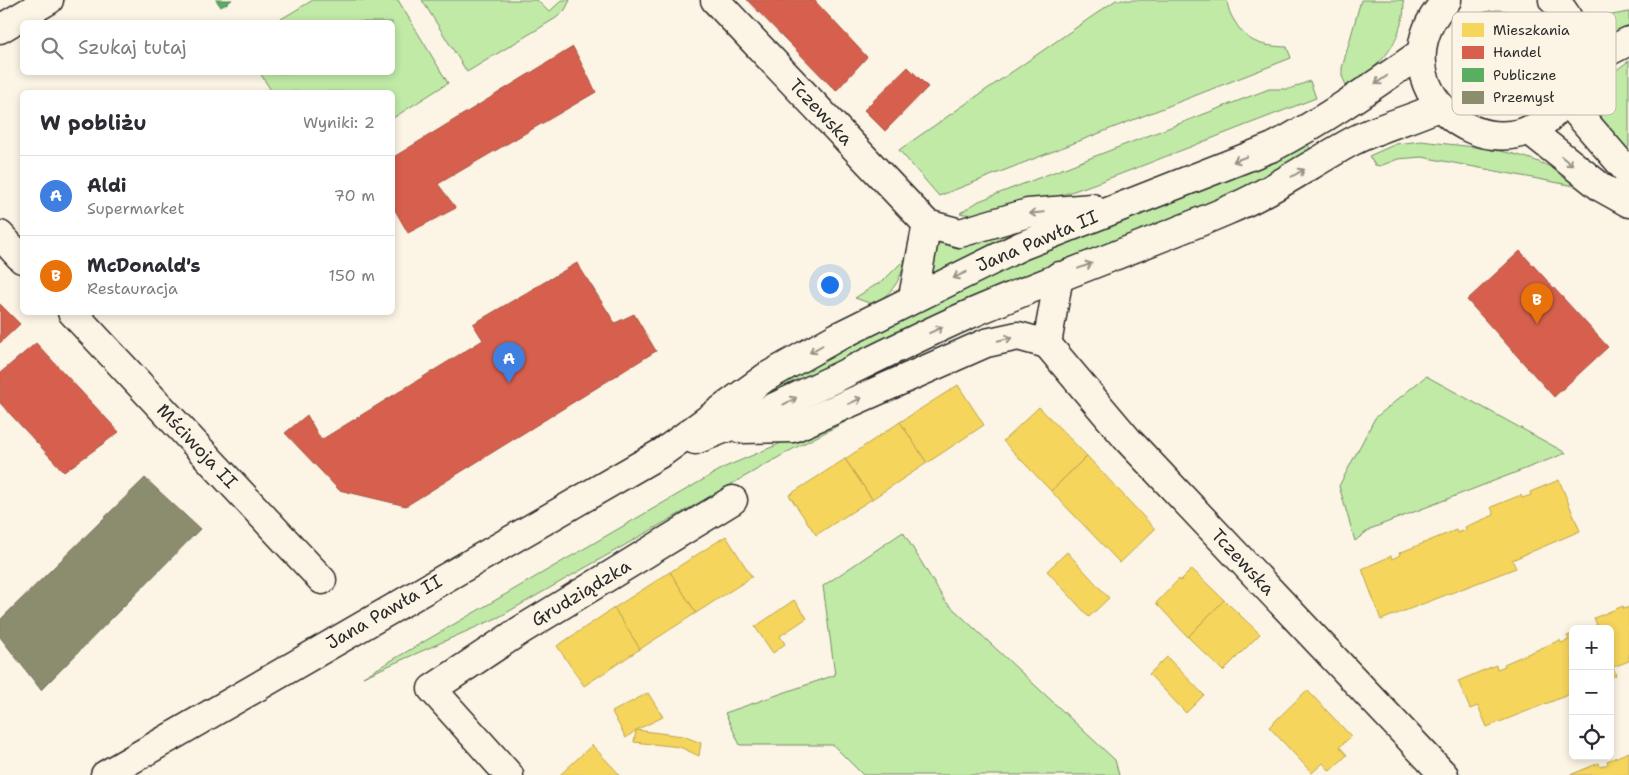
<!DOCTYPE html>
<html lang="pl">
<head>
<meta charset="utf-8">
<style>
  :root { --surface:#fff; --page:#f2f2f3; --text:#2b2b33; --muted:#7c7c81; --line:#e1e1e2; --accent:#db2777 }
  body { margin:0; font-family:"Shantell Sans",sans-serif; background:var(--page); color:var(--text) }
  .controls { position:absolute; right:15px; bottom:15px; display:grid; overflow:hidden; border-radius:8px; box-shadow:0 2px 8px #0003 }
  .controls button { width:45px; height:45px; display:grid; place-items:center; padding:0; border:0; border-bottom:1px solid var(--line); background:var(--surface); color:var(--text); font:25px sans-serif }
  .you { position:absolute; left:829px; top:284px; width:18px; height:18px; margin:-12px; border:4px solid #fff; border-radius:50%; background:#1a73e8; box-shadow:0 0 0 8px #1a73e833 }
  .badge { display:grid; place-items:center; width:32px; height:32px; border-radius:50%; background:var(--accent); color:#fff; font-size:16px; font-weight:700 }
  .pin { position:absolute; translate:-50% -41px; filter:drop-shadow(0 1px 2px #0008) }
  .pin::after { content:''; position:absolute; top:26px; width:18px; height:15px; background:inherit; clip-path:polygon(0 0,100% 0,50% 100%) }
  .list { margin:0; padding:0; list-style:none }
  h2 { display:flex; justify-content:space-between; align-items:center; height:65px; margin:0; padding:0 20px; font-size:21px }
  h2 small { font-size:16px; font-weight:400; color:var(--muted) }
  .list li { display:grid; grid-template-columns:32px 1fr auto; gap:15px; align-items:center; box-sizing:border-box; height:80px; padding:0 20px; border-top:1px solid var(--line) }
  .list b { display:block; font-size:19px; white-space:nowrap }
  .list p { margin:0; font-size:16px; white-space:nowrap; color:var(--muted) }
  .list em { font-size:16px; font-style:normal; color:var(--muted) }
  .icon { flex:none; width:28px; height:28px; fill:none; stroke:currentColor; stroke-width:2; stroke-linecap:round; stroke-linejoin:round }
  .map { position:relative; flex:none; width:1629px; height:775px; overflow:hidden }
  .search { position:absolute; background:var(--surface); box-shadow:0 2px 8px #0003; left:20px; top:20px; width:375px; height:55px; display:flex; align-items:center; gap:12px; box-sizing:border-box; padding:0 18px; border-radius:8px; color:var(--muted); font-size:19px }
  .panel { position:absolute; background:var(--surface); box-shadow:0 2px 8px #0003; left:20px; top:90px; width:375px; height:225px; border-radius:8px }
  .map>svg:first-child { display:block }
</style>
</head>
<body>
<div class="map">
<svg width="1629" height="775" viewBox="0 0 1629 775">
  <rect width="100%" height="100%" fill="#fcf5e5"/>
  <filter id="ink" filterUnits="userSpaceOnUse"><feTurbulence type="fractalNoise" baseFrequency=".02" numOctaves="2"/><feDisplacementMap in="SourceGraphic" scale="10" xChannelSelector="R" yChannelSelector="G"/><feConvolveMatrix kernelMatrix="1 2 1 2 8 2 1 2 1" color-interpolation-filters="sRGB"/></filter>
  <g filter="url(#ink)">
    <!-- green -->
    <g fill="#c0eaa6" stroke="#768a68">
      <polygon points="313,0 398,0 448,83 393,118 392,92 272,92 260,73 392,72 392,22 276,22"/>
      <polygon points="422,0 537,0 549,12 562,0 570,0 565,10 556,18 467,72"/>
      <path d="M1116,0H1227C1228,9 1230,14 1235,22C1248,44 1263,46 1287,47L1291,58L939,196L899,150Z"/>
      <path d="M1361,0H1403C1405,9 1403,19 1400,27C1392,56 1371,72 1346,85L1342,76V68Z"/>
      <circle cx="1498" cy="53" r="43"/>
      <polygon points="1629,12 1629,25 1599,40 1594,18"/>
      <path d="M1629,61V147L1625,151C1594,115 1583,91 1629,61Z"/>
      <path d="M1310,81L1316,98C1272,115 1228,132 1185,149C1140,166 1001,225 960,213L979,201L1269,89H1289Z"/>
      <path d="M1421,141C1475,148 1537,148 1580,187L1422,157L1398,159L1380,166L1375,165L1369,156L1396,144Z"/>
      <polygon points="1307,142 1311,151 1228,196 904,330 776,394 772,393 772,389 862,338 1030,257"/>
      <polygon points="1033,224 1034,228 931,274 931,242"/>
      <path d="M905,259C901,280 892,295 872,304L855,298L885,279Z"/>
      <polygon points="1426,376 1566,453 1370,529 1355,541 1339,486 1375,418"/>
      <polygon points="845,422 793,449 499,617 363,677 725,467 826,424"/>
      <polygon points="903,532 945,601 1115,760 1119,775 863,775 833,745 740,745 725,713 835,675 823,586"/>
    </g>
    <!-- homes -->
    <g fill="#f6d55c" stroke="#b9a24d">
      <polygon points="958,385 984,425 927,463 900,422"/>
      <polygon points="1039,407 1087,456 1051,491 1003,441"/>
      <polygon points="900,422 927,463 872,499 845,459"/>
      <polygon points="1087,456 1155,529 1120,563 1051,491"/>
      <polygon points="845,459 872,499 816,535 789,495"/>
      <polygon points="1559,480 1580,531 1512,560 1516,568 1381,620 1362,569 1391,556 1392,559 1400,555 1399,553 1456,530 1457,533 1466,530 1465,527 1494,515 1491,507 1521,495 1522,498 1531,495 1530,492"/>
      <polygon points="726,536 752,577 696,613 670,572"/>
      <polygon points="1067,552 1109,598 1089,617 1047,571"/>
      <polygon points="1192,569 1224,600 1188,637 1156,603 1179,579 1180,581"/>
      <polygon points="670,572 696,613 640,649 614,608"/>
      <polygon points="794,600 807,618 780,636 785,644 773,653 755,627"/>
      <polygon points="1224,600 1260,634 1223,671 1188,637"/>
      <polygon points="1623,606 1624,609 1629,607 1629,661 1613,667 1616,675 1610,678 1610,629 1587,629 1597,625 1594,618"/>
      <polygon points="614,608 640,649 584,686 557,646"/>
      <polygon points="1573,634 1573,693 1487,727 1478,706 1470,709 1458,681 1496,665 1497,669 1505,666 1504,664 1560,640 1561,643 1569,640 1567,636"/>
      <polygon points="1167,657 1204,695 1186,713 1149,674"/>
      <polygon points="1307,690 1351,736 1340,747 1347,755 1330,771 1323,763 1312,773 1269,727"/>
      <polygon points="648,693 663,717 636,730 626,738 612,712"/>
      <polygon points="636,730 683,736 701,743 699,756 680,747 634,742"/>
      <polygon points="592,745 620,775 560,775"/>
      <polygon points="1629,752 1629,775 1570,775 1599,763 1600,767 1608,764 1607,761"/>
    </g>
    <!-- shops -->
    <g fill="#d6604d" stroke="#a35043">
      <polygon points="747,0 814,0 867,57 836,91"/>
      <polygon points="573,47 596,92 438,184 456,208 408,233 392,205 392,158"/>
      <polygon points="908,67 928,87 885,131 864,110"/>
      <polygon points="1520,251 1608,347 1554,397 1467,300"/>
      <polygon points="577,263 615,323 634,314 656,351 406,506 339,490 285,433 307,415 321,440 483,340 473,324"/>
      <polygon points="0,304 20,324 0,343"/>
      <polygon points="36,343 119,432 64,472 0,403 0,373"/>
    </g>
    <!-- public -->
    <polygon fill="#5aae61" stroke="#4c8751" points="216,0 232,0 221,7"/>
    <!-- industry -->
    <polygon fill="#8c8c6e" stroke="#6f6f5a" points="145,478 200,529 41,690 0,637 0,620"/>
    <g fill="none" stroke-linecap="round" stroke-linejoin="round">
      <!-- minor casing -->
      <g stroke="#2b2b2b" stroke-width="31">
        <g id="minor">
          <polyline points="715,0 927,224"/>
          <polyline points="0,29 49,0"/>
          <polyline points="0,235 22,259"/>
          <polyline points="72,312 322,580"/>
          <polyline points="1047,344 1128,440 1444,775"/>
          <polyline points="509,775 432,689 521,630 733,500"/>
        </g>
      </g>
      <!-- secondary casing -->
      <g stroke="#2b2b2b" stroke-width="31">
        <g id="secondary">
          <path d="M1447,0C1369,82 1490,185 1558,109C1569,96 1579,79 1578,61C1576,38 1572,15 1553,0"/>
          <polyline points="1578,67 1629,41"/>
          <polyline points="1566,100 1629,173"/>
          <polyline points="1529,130 1602,188 1629,203"/>
          <polyline points="913,297 927,224 960,233 1028,213 1092,208"/>
          <polyline points="741,429 793,428 986,343 1018,336 1047,344 1059,276"/>
          <path d="M695,440C788,406 873,357 963,317C1050,279 1139,248 1226,211C1270,193 1309,165 1351,142C1379,127 1410,120 1438,107"/>
          <path d="M105,775L663,452L766,377L839,336L1021,246L1273,147C1325,120 1373,86 1421,53"/>
        </g>
      </g>
      <!-- minor -->
      <use href="#minor" stroke="#fcf5e5" stroke-width="28"/>
      <!-- secondary -->
      <use href="#secondary" stroke="#fcf5e5" stroke-width="28"/>
    </g>
    <!-- one-way arrows -->
    <defs><path id="oneway-shaft" d="M-6 0H5M1.5-3L5.5 0L1.5 3" fill="none" stroke-width="1.6" stroke-linecap="round" stroke-linejoin="round" transform="scale(1.25)"/></defs>
    <g stroke="#949088">
      <use href="#oneway-shaft" transform="translate(1381 80) rotate(145)"/>
      <use href="#oneway-shaft" transform="translate(1240 159) rotate(159)"/>
      <use href="#oneway-shaft" transform="translate(1567 161) rotate(39)"/>
      <use href="#oneway-shaft" transform="translate(1298 173) rotate(-30)"/>
      <use href="#oneway-shaft" transform="translate(1037 213) rotate(175)"/>
      <use href="#oneway-shaft" transform="translate(1085 266) rotate(-21)"/>
      <use href="#oneway-shaft" transform="translate(960 275) rotate(155)"/>
      <use href="#oneway-shaft" transform="translate(936 330) rotate(-25)"/>
      <use href="#oneway-shaft" transform="translate(1005 339) rotate(-13)"/>
      <use href="#oneway-shaft" transform="translate(816 349) rotate(150)"/>
      <use href="#oneway-shaft" transform="translate(790 401) rotate(-28)"/>
      <use href="#oneway-shaft" transform="translate(855 401) rotate(-24)"/>
    </g>
  </g>
  <g text-anchor="middle" stroke-width="5" stroke-linejoin="round" paint-order="stroke">
    <!-- street labels -->
    <g font-size="18" fill="#2b2b2b" stroke="#fcf5e5">
      <text transform="translate(821 112) rotate(47)" y="6">Tczewska</text>
      <text transform="translate(1037 241) rotate(-23)" y="6">Jana Pawła II</text>
      <text transform="translate(197 446) rotate(47)" y="6">Mściwoja II</text>
      <text transform="translate(1243 562) rotate(47)" y="6">Tczewska</text>
      <text transform="translate(581 593) rotate(-31)" y="6">Grudziądzka</text>
      <text transform="translate(384 612) rotate(-30)" y="6">Jana Pawła II</text>
    </g>
  </g>
  <!-- legend -->
  <rect x="1452" y="12" width="164" height="103" rx="8" fill="#fcf5e5" stroke="#bdb8ad" stroke-width="1"/>
  <rect x="1462" y="23" width="22" height="14" fill="#f6d55c"/>
  <rect x="1462" y="46" width="22" height="13" fill="#d6604d"/>
  <rect x="1462" y="68" width="22" height="14" fill="#5aae61"/>
  <rect x="1462" y="91" width="22" height="13" fill="#8c8c6e"/>
  <g font-size="14" fill="#2b2b2b">
    <text x="1493" y="35">Mieszkania</text>
    <text x="1493" y="57">Handel</text>
    <text x="1493" y="80">Publiczne</text>
    <text x="1493" y="102">Przemysł</text>
  </g>
</svg>
<div class="controls">
<button>+</button>
<button>−</button>
<button><svg class="icon" aria-label="locate" viewBox="0 0 24 24"><circle cx="12" cy="12" r="6"/><path d="M12 2v4M12 18v4M2 12h4M18 12h4"/></svg></button>
</div>
<div class="you"></div>
<div class="pin badge" style="left:509px;top:383px;background:#3f7fe0">A</div>
<div class="pin badge" style="left:1537px;top:324px;background:#e8710a">B</div>
<div class="search"><svg class="icon" aria-label="search" viewBox="0 0 24 24"><circle cx="10" cy="10" r="6"/><path d="M15 15l6 6"/></svg>Szukaj tutaj</div>
<section class="panel">
<h2>W pobliżu<small>Wyniki: 2</small></h2>
<ul class="list">
<li><span class="badge" style="background:#3f7fe0">A</span><div><b>Aldi</b><p>Supermarket</p></div><em>70 m</em></li>
<li><span class="badge" style="background:#e8710a">B</span><div><b>McDonald's</b><p>Restauracja</p></div><em>150 m</em></li>
</ul>
</section>
</div>
</body>
</html>
